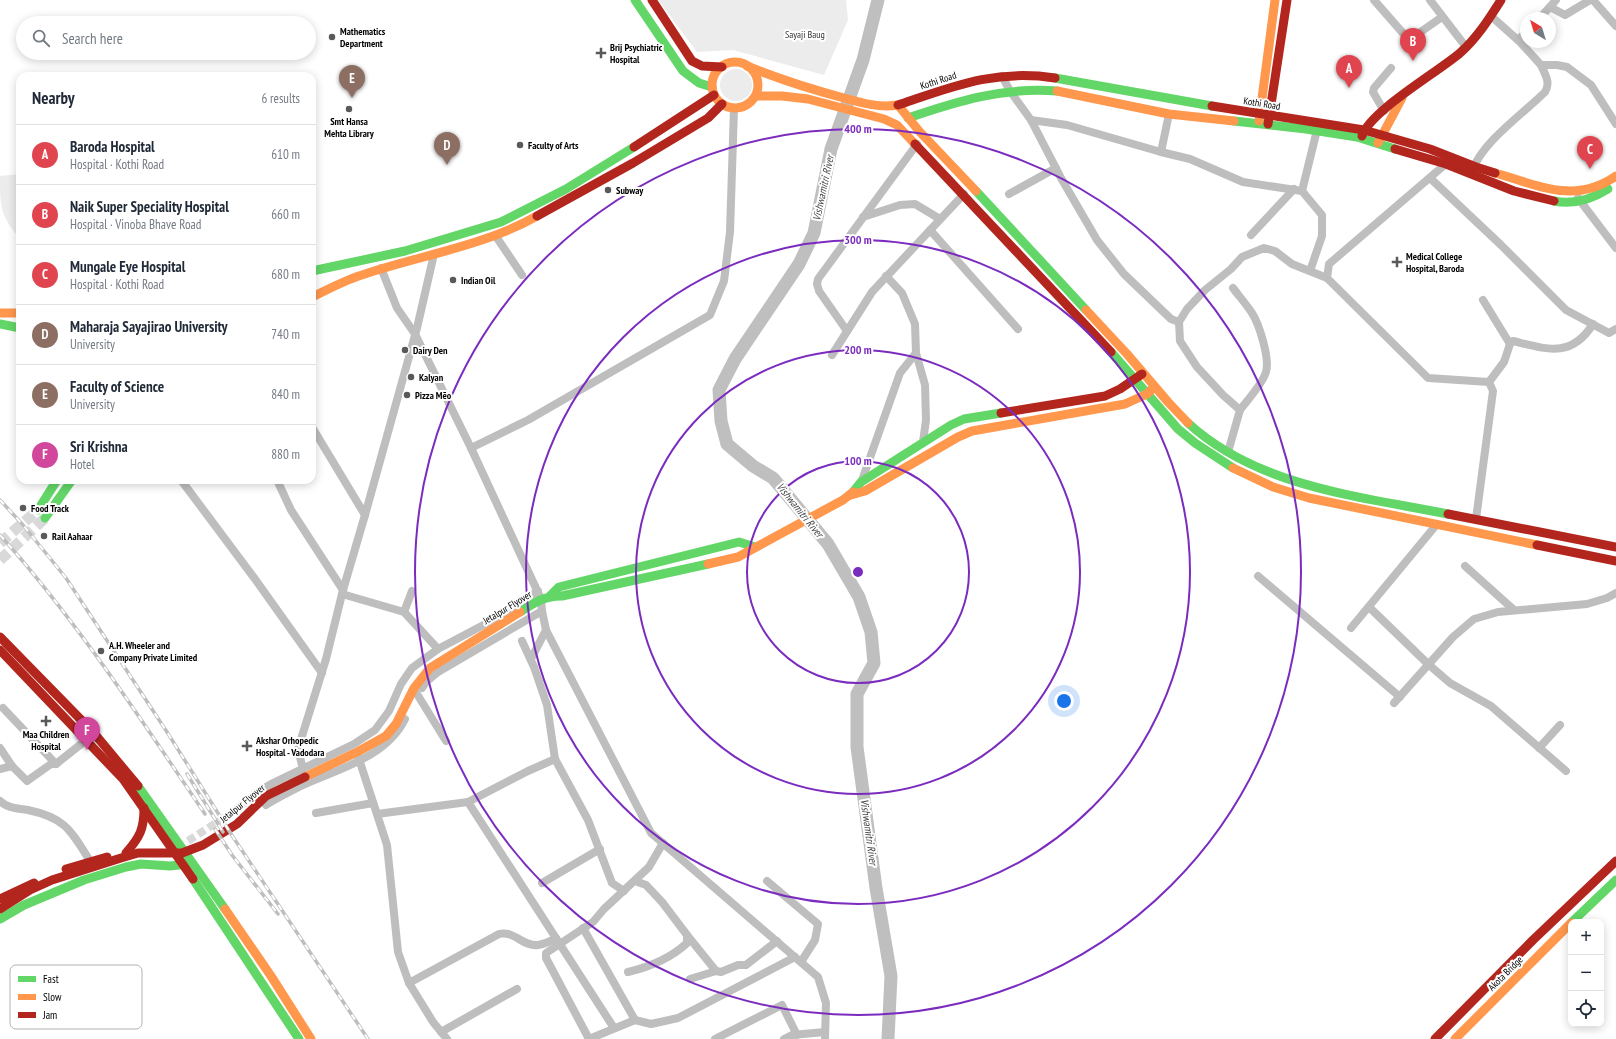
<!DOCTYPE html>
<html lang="en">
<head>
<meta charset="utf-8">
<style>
  :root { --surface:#fff; --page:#f6f6f7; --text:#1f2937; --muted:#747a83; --line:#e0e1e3; --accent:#ea580c }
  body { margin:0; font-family:"PT Sans Narrow",sans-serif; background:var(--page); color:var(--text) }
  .controls { position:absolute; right:12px; bottom:12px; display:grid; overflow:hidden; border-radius:8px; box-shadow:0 2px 10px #0003 }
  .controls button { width:36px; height:36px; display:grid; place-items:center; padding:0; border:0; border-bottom:1px solid var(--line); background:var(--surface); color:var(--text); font:20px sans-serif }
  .compass { position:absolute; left:1520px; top:12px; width:36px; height:36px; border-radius:50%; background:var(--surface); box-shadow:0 2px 10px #0003; rotate:322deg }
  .you { position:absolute; left:1064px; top:701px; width:14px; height:14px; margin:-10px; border:3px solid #fff; border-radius:50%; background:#1a73e8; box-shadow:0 0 0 6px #1a73e833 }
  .badge { display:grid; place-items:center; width:26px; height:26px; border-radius:50%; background:var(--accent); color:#fff; font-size:13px; font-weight:700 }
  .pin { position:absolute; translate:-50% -33px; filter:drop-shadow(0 1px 2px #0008) }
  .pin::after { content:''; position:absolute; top:21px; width:14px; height:12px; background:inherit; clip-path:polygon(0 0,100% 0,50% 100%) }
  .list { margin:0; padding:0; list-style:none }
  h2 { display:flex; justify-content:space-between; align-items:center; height:52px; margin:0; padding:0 16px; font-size:17px }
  h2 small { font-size:13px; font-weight:400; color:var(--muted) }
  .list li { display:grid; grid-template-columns:26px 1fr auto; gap:12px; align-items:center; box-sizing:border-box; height:60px; padding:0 16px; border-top:1px solid var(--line) }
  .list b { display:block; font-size:15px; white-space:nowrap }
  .list p { margin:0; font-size:13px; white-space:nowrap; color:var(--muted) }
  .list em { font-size:13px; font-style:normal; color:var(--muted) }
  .icon { flex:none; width:22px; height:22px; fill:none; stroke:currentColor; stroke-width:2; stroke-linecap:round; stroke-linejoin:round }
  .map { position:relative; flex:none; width:1616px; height:1039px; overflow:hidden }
  .search { position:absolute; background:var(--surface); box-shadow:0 2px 10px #0003; left:16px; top:16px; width:300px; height:44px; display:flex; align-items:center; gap:10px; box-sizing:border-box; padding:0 14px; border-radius:22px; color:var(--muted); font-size:15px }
  .panel { position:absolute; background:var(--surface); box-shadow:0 2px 10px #0003; left:16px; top:72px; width:300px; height:412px; border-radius:12px }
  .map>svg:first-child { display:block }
</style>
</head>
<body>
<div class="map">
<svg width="1616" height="1039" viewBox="0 0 1616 1039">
  <rect width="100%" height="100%" fill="#fff"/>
  <!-- green -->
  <g fill="#ececec">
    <polygon points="658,0 846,0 848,20 824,75 733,50 697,52"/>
    <circle cx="736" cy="85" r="16"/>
    <path d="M20,174V239C0,215 0,207 0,176Z"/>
  </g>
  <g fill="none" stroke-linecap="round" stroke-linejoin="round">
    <!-- river -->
    <polyline stroke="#bfbfbf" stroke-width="13" points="878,0 863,60 831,149 814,233 799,264 735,359 719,390 721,421 727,444 753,466 773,478 828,544 859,597 871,632 874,663 857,694 857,747 876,888 891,976 888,1039"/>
    <!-- street-tunnel -->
    <polyline stroke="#d9d9d9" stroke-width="8" stroke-dasharray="8 4" stroke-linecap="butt" points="188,841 233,812"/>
    <!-- secondary-tunnel -->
    <g stroke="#d9d9d9" stroke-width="11" stroke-dasharray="11 5.5" stroke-linecap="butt">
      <polyline points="0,543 38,510"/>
      <polyline points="0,560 45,518"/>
    </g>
    <!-- street -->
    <g stroke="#bebebe" stroke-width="8">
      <polyline points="1374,0 1409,40 1442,17"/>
      <polyline points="1430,0 1466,47"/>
      <polyline points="1593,0 1616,26"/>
      <polyline points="1550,7 1565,15 1590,0"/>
      <polyline points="1491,16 1520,42 1541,65 1557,65 1567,67 1591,85 1616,124"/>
      <polyline points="1540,18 1556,0"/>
      <polyline points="1518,40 1526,32"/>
      <polyline points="1002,76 1010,91 1031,120 1061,178 1097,240 1124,274 1171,319 1179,322 1180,341 1197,367 1223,395 1240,410 1228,452"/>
      <polyline points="1384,111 1373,92 1374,88 1391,68"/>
      <polyline points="1169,114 1161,152 1190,159 1243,182 1302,191 1322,215 1322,236 1310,271"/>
      <polyline points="1031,120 1067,125 1161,152"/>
      <polyline points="1448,162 1329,264 1327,278 1428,378 1489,382 1493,391 1476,519"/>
      <path d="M1472,171C1483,141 1523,114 1545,92C1551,82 1545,75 1541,65"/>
      <polyline points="1430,178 1501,245 1566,310 1609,333 1616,329"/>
      <polyline points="1302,191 1317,130"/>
      <polyline points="1009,194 1056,168"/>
      <polyline points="1578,198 1616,248"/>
      <polyline points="863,217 900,205 915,204 940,219"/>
      <polyline points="930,230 1018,329"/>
      <polyline points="495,235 522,275"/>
      <polyline points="1251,235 1294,189"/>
      <polyline points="381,268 397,308 415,334 471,448 541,599 542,611 546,630 651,833 818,977 826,1003 825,1039"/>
      <path d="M1233,288C1239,296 1246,304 1252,313C1259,324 1270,358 1266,372C1262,385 1248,399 1240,410"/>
      <polyline points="1483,300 1510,344"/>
      <polyline points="1179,322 1187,309 1205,290 1231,269 1242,257 1264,248 1275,251 1292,264 1327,278"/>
      <polyline points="847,331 819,291 817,284 818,279 917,144"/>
      <polyline points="916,353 925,385 926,420 923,442"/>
      <polyline points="832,355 872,292 964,194"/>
      <path d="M1489,382L1504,362L1510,344L1513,341C1546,349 1571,359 1593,324"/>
      <polyline points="312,427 365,515"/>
      <polyline points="471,448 528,420 710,315 724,281 730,232 734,108"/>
      <polyline points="181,480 255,579 322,673"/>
      <polyline points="277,480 291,510 343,590"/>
      <polyline points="861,483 900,373 916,353 915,324 902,293 886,276"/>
      <polyline points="1465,566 1514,610"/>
      <polyline points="1258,576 1400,697"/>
      <polyline points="342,594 404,612 438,649"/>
      <polyline points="1369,607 1428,664 1450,683 1491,706 1566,771"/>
      <polyline points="404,612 412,591"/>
      <polyline points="1351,628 1437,524"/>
      <polyline points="522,641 534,667 547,705 555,759 528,771 468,802 614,1028"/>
      <polyline points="531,659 546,630"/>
      <polyline points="422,688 426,682 438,672 542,611"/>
      <polyline points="417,694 446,741"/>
      <polyline points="1394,703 1453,637 1474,619 1498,612 1587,604 1607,598 1616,593"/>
      <polyline points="3,708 56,764"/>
      <polyline points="0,748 12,766"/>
      <polyline points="1539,748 1560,725"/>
      <polyline points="358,756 387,845 398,952 409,983 433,1022 447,1039"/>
      <polyline points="555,759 588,820 612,883 624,891"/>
      <polyline points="0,769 12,766 27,781 51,764 56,764 90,737"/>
      <polyline points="303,769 298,749 326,659 343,590 365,515 417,328 434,254"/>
      <path d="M0,801C9,809 17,808 28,810C66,818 71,831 90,861"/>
      <path d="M266,805C277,798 289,792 301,786C337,769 386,758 405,719"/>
      <polyline points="233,812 256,793 273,783 354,744 375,730 389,711 401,684 412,668 438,649 491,621 538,591"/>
      <polyline points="316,813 373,803"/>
      <polyline points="377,814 468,802"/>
      <polyline points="767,881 818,924 815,940 801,962"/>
      <polyline points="542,883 600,849"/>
      <polyline points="583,928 635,1020"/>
      <polyline points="687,935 716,971"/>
      <path d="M628,972C649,967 671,958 687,943V935L662,902L646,885L635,881"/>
      <polyline points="690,979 716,971 721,972 738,965 746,965 777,941"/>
      <path d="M409,983L499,934C514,930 523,947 538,945C544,944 551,941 556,938"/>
      <polyline points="441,1032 517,989"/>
      <polyline points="589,1039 546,958 546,953 593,922 604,909 649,867 663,843"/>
      <polyline points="589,1039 635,1020 651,1024 678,1018 795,957"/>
      <polyline points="715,1039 782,1005 797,1035"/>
      <polyline points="784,1039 792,1035 825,1032"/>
    </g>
    <!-- fast -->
    <g stroke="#63d668" stroke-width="9">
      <polyline points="635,0 683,71 699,83 712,87"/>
      <polyline points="1055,78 1212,106"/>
      <path d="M908,118C958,101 1003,87 1057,91"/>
      <polyline points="1234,121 1306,129 1357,137 1395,149"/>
      <polyline points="976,191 1086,310"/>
      <path d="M1554,201C1573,205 1592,199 1608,189"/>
      <polyline points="312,271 405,251 501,222 566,189 634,147"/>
      <polyline points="0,324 20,328"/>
      <polyline points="1111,352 1178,429 1195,443 1233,468"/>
      <path d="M1188,423C1258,487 1358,496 1448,514"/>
      <polyline points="853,492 861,482 951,425 964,419 1001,413"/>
      <polyline points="38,510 57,480"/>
      <polyline points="45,518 72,480"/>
      <polyline points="550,596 559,587 739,542 755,547"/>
      <path d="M520,612C535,602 544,596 562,596L708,564"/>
      <polyline points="138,786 225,909"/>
      <polyline points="193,879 299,1039"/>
      <polyline points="0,919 24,905 84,880 126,867 141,864 170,866 188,864"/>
      <polyline points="1572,922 1616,880"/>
    </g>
    <!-- slow -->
    <g stroke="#ff974d" stroke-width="9">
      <circle cx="735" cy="85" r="23"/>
      <path d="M747,66C779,79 810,89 844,98C862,103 879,108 898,105L919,131L976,191"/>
      <polyline points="1057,91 1169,114 1234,121"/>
      <polyline points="756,96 782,96 808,99 884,119 897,125 915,144"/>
      <polyline points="1259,121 1275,0"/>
      <polyline points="1378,143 1402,98"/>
      <path d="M1495,173C1538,185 1575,205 1616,176"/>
      <path d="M312,297C329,289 347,279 365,274C422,255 484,246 537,216"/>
      <polyline points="1086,310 1127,354 1168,402 1188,423"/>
      <polyline points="0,313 20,313"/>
      <polyline points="1233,468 1273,487 1309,498 1537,545"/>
      <polyline points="851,495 865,491 958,437 972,431 1125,404 1147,394 1154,387"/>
      <polyline points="708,564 738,557 843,500 853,492"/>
      <polyline points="305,777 359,751 386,736 396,724 414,688 430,668 520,612"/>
      <polyline points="225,909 271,976 311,1039"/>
      <polyline points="1455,1039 1571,923"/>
    </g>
    <!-- jam -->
    <g stroke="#b3261e" stroke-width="9">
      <polyline points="652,0 692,61 702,66 722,67"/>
      <path d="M898,105C954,86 995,69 1055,78"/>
      <polyline points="1212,106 1364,130 1430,149 1476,167 1495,173"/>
      <polyline points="1268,124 1287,0"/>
      <path d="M1362,136C1370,111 1438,72 1460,53C1477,38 1489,19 1501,0"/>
      <polyline points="915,144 1111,352"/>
      <polyline points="634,147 714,95"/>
      <polyline points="1395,149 1446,164 1514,191 1554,201"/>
      <polyline points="537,216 633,163 708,118 722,104"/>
      <polyline points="1001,413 1105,396 1120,389 1142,374"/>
      <polyline points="1448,514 1616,547"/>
      <polyline points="1537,545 1616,561"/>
      <polyline points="0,637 93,732 138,786"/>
      <polyline points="0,650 123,779 193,879"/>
      <path d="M126,853C140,837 144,829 144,808"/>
      <polyline points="66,869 107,857"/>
      <polyline points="0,899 34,883"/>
      <polyline points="0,909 30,890 52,880 121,858 138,853 182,853 203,845 237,824 266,796 305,777"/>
      <polyline points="1435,1039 1533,940 1616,861"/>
    </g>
    <!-- rail casing -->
    <g stroke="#bebebe" stroke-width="3.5">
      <g id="rail">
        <polyline points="0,500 23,525 66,578 167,732 233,837 368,1039"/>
        <path d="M0,535C77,621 140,718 205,814"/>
        <polyline points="187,774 223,832"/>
        <polyline points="215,829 232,855 278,914"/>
      </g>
    </g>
    <!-- rail -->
    <use href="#rail" stroke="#fff" stroke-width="2" stroke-dasharray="6" stroke-linecap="butt"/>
  </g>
  <!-- distance rings -->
  <g fill="none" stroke="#7b2cbf" stroke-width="2">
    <circle cx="858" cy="572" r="111"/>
    <circle cx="858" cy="572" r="222"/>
    <circle cx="858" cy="572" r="332"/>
    <circle cx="858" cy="572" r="443"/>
  </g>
  <!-- markers -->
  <g fill="#595959" stroke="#fff" stroke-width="1.5">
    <circle cx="332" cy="37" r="4"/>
    <path d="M599 47h4v4h4v4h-4v4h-4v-4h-4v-4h4z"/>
    <circle cx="349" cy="109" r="4"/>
    <circle cx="520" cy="145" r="4"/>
    <circle cx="608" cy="190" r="4"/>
    <path d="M1395 256h4v4h4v4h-4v4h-4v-4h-4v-4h4z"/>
    <circle cx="453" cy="280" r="4"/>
    <circle cx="405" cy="350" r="4"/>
    <circle cx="411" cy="377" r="4"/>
    <circle cx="407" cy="395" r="4"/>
    <circle cx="23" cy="508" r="4"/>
    <circle cx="44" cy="536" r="4"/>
    <circle cx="101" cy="651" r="4"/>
    <path d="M44 715h4v4h4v4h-4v4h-4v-4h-4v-4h4z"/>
    <path d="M245 740h4v4h4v4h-4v4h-4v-4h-4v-4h4z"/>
  </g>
  <g text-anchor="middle" stroke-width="4" stroke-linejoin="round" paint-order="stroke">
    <!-- poi labels -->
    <g font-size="10" font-weight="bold" fill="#000" stroke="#fff" text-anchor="start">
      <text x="340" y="35">Mathematics<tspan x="340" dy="12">Department</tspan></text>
      <text x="610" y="51">Brij Psychiatric<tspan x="610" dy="12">Hospital</tspan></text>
      <text x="349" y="125" text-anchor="middle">Smt Hansa<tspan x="349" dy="12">Mehta Library</tspan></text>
      <text x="528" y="149">Faculty of Arts</text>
      <text x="616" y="194">Subway</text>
      <text x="1406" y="260">Medical College<tspan x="1406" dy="12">Hospital, Baroda</tspan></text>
      <text x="461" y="284">Indian Oil</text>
      <text x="413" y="354">Dairy Den</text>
      <text x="419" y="381">Kalyan</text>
      <text x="415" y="399">Pizza Mēo</text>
      <text x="31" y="512">Food Track</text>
      <text x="52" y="540">Rail Aahaar</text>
      <text x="109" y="649">A.H. Wheeler and<tspan x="109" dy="12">Company Private Limited</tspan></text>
      <text x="46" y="738" text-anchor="middle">Maa Children<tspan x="46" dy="12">Hospital</tspan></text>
      <text x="256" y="744">Akshar Orhopedic<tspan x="256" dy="12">Hospital - Vadodara</tspan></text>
    </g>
    <!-- park labels -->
    <g font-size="10" fill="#333" stroke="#fff">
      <text x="805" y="38">Sayaji Baug</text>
    </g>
    <!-- street labels -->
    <g font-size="10" fill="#000" stroke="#fff">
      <text transform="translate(938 80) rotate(-18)" y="4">Kothi Road</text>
      <text transform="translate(1262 103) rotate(9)" y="4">Kothi Road</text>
      <text transform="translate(507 607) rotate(-31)" y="4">Jetalpur Flyover</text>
      <text transform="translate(242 803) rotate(-39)" y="4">Jetalpur Flyover</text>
      <text transform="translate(1505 973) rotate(-45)" y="4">Akota Bridge</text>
    </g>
    <!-- water labels -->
    <g font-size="11" font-style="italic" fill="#444" stroke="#fff">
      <text transform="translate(823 188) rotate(-78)" y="4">Vishwamitri River</text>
      <text transform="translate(800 510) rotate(51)" y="4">Vishwamitri River</text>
      <text transform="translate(869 832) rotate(82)" y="4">Vishwamitri River</text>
    </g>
  </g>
  <!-- legend -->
  <rect x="10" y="965" width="132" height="64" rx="6" fill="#fff" stroke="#b2b2b2" stroke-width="1"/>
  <rect x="18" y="976" width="18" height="6" fill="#63d668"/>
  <rect x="18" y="994" width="18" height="6" fill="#ff974d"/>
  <rect x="18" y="1012" width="18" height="6" fill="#b3261e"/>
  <g font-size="11" fill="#000">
    <text x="43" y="983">Fast</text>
    <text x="43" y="1001">Slow</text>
    <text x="43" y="1019">Jam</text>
  </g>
  <circle cx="858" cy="572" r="6" fill="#7b2cbf" stroke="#fff" stroke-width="2"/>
  <g font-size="12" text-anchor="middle" font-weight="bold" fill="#7b2cbf" stroke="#fff" stroke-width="4" stroke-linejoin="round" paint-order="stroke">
    <text x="858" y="133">400 m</text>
    <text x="858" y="244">300 m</text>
    <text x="858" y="354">200 m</text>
    <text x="858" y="465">100 m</text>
  </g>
</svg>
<div class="controls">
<button>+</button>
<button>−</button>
<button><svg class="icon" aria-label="locate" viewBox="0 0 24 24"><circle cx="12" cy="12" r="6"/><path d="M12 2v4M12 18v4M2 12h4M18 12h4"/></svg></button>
</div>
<svg class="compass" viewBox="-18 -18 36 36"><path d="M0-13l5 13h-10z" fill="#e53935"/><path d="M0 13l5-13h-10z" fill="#747a83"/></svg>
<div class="you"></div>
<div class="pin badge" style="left:1349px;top:88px;background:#e0444e">A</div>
<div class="pin badge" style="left:1413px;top:61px;background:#e0444e">B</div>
<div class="pin badge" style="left:1590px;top:169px;background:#e0444e">C</div>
<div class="pin badge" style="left:447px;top:165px;background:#8d6e63">D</div>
<div class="pin badge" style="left:352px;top:98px;background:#8d6e63">E</div>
<div class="pin badge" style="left:87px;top:750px;background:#d1479c">F</div>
<div class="search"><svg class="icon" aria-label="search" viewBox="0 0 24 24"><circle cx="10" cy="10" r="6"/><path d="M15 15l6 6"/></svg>Search here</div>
<section class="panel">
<h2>Nearby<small>6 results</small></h2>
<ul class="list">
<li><span class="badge" style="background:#e0444e">A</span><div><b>Baroda Hospital</b><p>Hospital · Kothi Road</p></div><em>610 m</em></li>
<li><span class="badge" style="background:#e0444e">B</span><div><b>Naik Super Speciality Hospital</b><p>Hospital · Vinoba Bhave Road</p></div><em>660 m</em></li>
<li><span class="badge" style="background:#e0444e">C</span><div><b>Mungale Eye Hospital</b><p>Hospital · Kothi Road</p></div><em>680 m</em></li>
<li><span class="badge" style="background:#8d6e63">D</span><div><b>Maharaja Sayajirao University</b><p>University</p></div><em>740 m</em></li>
<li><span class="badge" style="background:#8d6e63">E</span><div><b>Faculty of Science</b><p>University</p></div><em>840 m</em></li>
<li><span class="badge" style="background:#d1479c">F</span><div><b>Sri Krishna</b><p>Hotel</p></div><em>880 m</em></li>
</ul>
</section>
</div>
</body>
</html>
